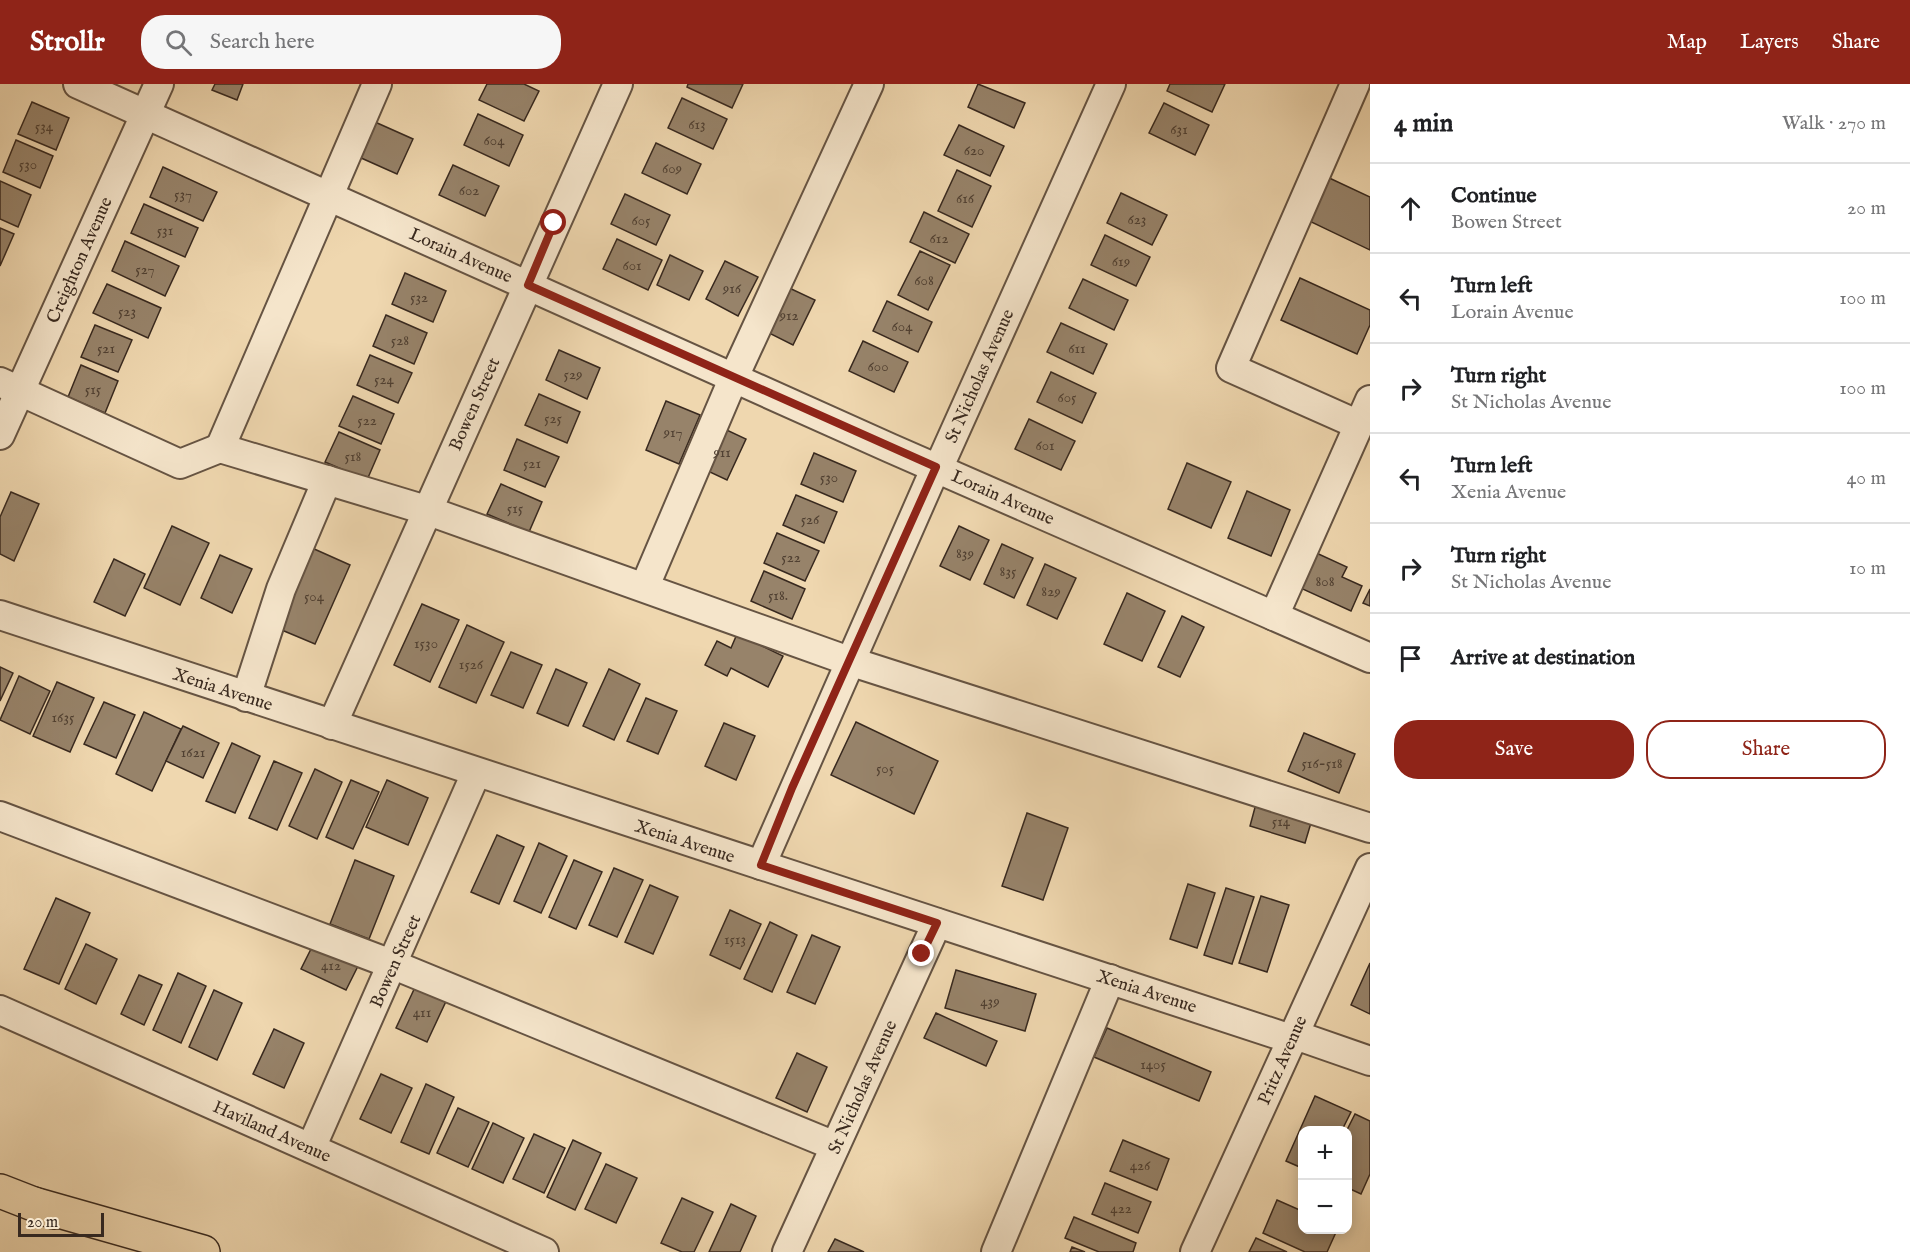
<!DOCTYPE html>
<html lang="en">
<head>
<meta charset="utf-8">
<style>
  :root { --surface:#fff; --page:#f6f6f6; --text:#202124; --muted:#757577; --line:#e0e0e0; --accent:#8f2418 }
  body { margin:0; font-family:"IM FELL English",serif; background:var(--page); color:var(--text) }
  .controls { position:absolute; right:18px; bottom:18px; display:grid; overflow:hidden; border-radius:12px; box-shadow:0 3px 15px #0003 }
  .controls button { width:54px; height:54px; display:grid; place-items:center; padding:0; border:0; border-bottom:2px solid var(--line); background:var(--surface); color:var(--text); font:30px sans-serif }
  .scale { position:absolute; left:18px; bottom:15px; width:86px; box-sizing:border-box; padding-left:6px; border:3px solid #38291f; border-top:0; font-size:16px; line-height:21px; white-space:nowrap; color:#38291f; -webkit-text-stroke:4px #f5e5cb; paint-order:stroke }
  .stop { position:absolute; width:18px; height:18px; margin:-14px; border:4px solid #8f2418; border-radius:50%; background:#fff }
  .stop.end { background:#8f2418; border-color:#fff; box-shadow:0 2px 6px #0008 }
  .list { margin:0; padding:0; list-style:none }
  h2 { display:flex; justify-content:space-between; align-items:center; height:78px; margin:0; padding:0 24px; font-size:26px }
  h2 small { font-size:20px; font-weight:400; color:var(--muted) }
  .list li { display:grid; grid-template-columns:39px 1fr auto; gap:18px; align-items:center; box-sizing:border-box; height:90px; padding:0 24px; border-top:2px solid var(--line) }
  .list b { display:block; font-size:22px; white-space:nowrap }
  .list p { margin:0; font-size:20px; white-space:nowrap; color:var(--muted) }
  .list em { font-size:20px; font-style:normal; color:var(--muted) }
  .actions { display:flex; gap:12px; padding:18px 24px }
  .actions a { flex:1; padding:14px 0; border:2px solid var(--accent); border-radius:24px; text-align:center; font-size:21px; color:var(--accent) }
  .actions .main { background:var(--accent); color:#fff }
  .icon { flex:none; width:33px; height:33px; fill:none; stroke:currentColor; stroke-width:2; stroke-linecap:round; stroke-linejoin:round }
  .map { position:relative; flex:none; width:1370px; height:1168px; overflow:hidden }
  header { display:flex; align-items:center; gap:36px; box-sizing:border-box; height:84px; padding:0 30px; background:var(--accent); color:#fff }
  header strong { font-size:28px }
  nav { display:flex; gap:33px; margin-inline-start:auto; font-size:21px }
  .search { width:420px; height:54px; background:var(--page); display:flex; align-items:center; gap:15px; box-sizing:border-box; padding:0 21px; border-radius:24px; color:var(--muted); font-size:22px }
  main { display:flex }
  aside { flex:1; background:var(--surface) }
  .map>svg:first-child { display:block }
</style>
</head>
<body>
<header>
<strong>Strollr</strong>
<div class="search"><svg class="icon" aria-label="search" viewBox="0 0 24 24"><circle cx="10" cy="10" r="6"/><path d="M15 15l6 6"/></svg>Search here</div>
<nav><a>Map</a><a>Layers</a><a>Share</a></nav>
</header>
<main>
<div class="map">
<svg width="1370" height="1168" viewBox="0 0 1370 1168">
  <rect width="100%" height="100%" fill="#efd7af"/>
  <filter id="stains"><feTurbulence type="fractalNoise" baseFrequency=".00333" numOctaves="4"/><feColorMatrix values="0 0 0 0 .2 0 0 0 0 .09 0 0 0 0 .02 0 0 0 .5 -.17"/></filter>
  <radialGradient id="worn" r=".72"><stop offset=".6" stop-color="#630" stop-opacity="0"/><stop offset="1" stop-color="#630" stop-opacity=".3"/></radialGradient>
  <!-- building -->
  <g fill="#97836a" stroke="#38291f" stroke-width="1.5">
    <polygon points="215,0 243,0 237,16 212,6"/>
    <polygon points="487,0 524,0 539,7 524,37 479,16"/>
    <polygon points="688,0 743,0 732,24 687,3"/>
    <polygon points="978,0 1025,19 1014,44 968,23"/>
    <polygon points="1170,0 1225,0 1212,28 1167,7"/>
    <polygon points="682,14 727,35 713,65 668,44"/>
    <polygon points="32,18 69,34 56,66 18,50"/>
    <polygon points="1164,19 1209,41 1195,71 1149,49"/>
    <polygon points="478,30 523,51 509,82 464,61"/>
    <polygon points="366,34 413,55 397,90 350,69"/>
    <polygon points="959,41 1004,62 990,92 944,71"/>
    <polygon points="16,56 53,72 40,104 3,88"/>
    <polygon points="656,59 701,80 687,110 642,89"/>
    <polygon points="453,81 499,102 485,132 439,111"/>
    <polygon points="163,83 217,108 203,137 150,113"/>
    <polygon points="957,86 991,102 972,143 938,127"/>
    <polygon points="1325,92 1370,113 1370,166 1305,135"/>
    <polygon points="0,97 31,111 18,143 0,135"/>
    <polygon points="1121,109 1167,131 1152,161 1107,139"/>
    <polygon points="625,110 670,131 656,161 611,140"/>
    <polygon points="144,120 198,144 185,173 131,149"/>
    <polygon points="924,128 969,150 955,179 910,158"/>
    <polygon points="0,144 14,150 0,182"/>
    <polygon points="1105,151 1150,173 1136,202 1091,181"/>
    <polygon points="617,155 662,176 648,206 603,185"/>
    <polygon points="125,157 179,182 165,212 112,187"/>
    <polygon points="920,167 950,181 928,226 898,211"/>
    <polygon points="670,171 703,187 689,216 657,201"/>
    <polygon points="725,177 758,193 738,232 706,215"/>
    <polygon points="405,189 446,207 433,238 392,220"/>
    <polygon points="1300,194 1370,226 1370,241 1357,270 1281,236"/>
    <polygon points="1083,195 1128,216 1114,246 1069,224"/>
    <polygon points="107,200 161,224 148,254 93,229"/>
    <polygon points="785,202 815,216 793,261 763,246"/>
    <polygon points="887,217 932,238 918,268 873,247"/>
    <polygon points="386,231 427,249 414,280 373,262"/>
    <polygon points="1061,239 1107,260 1093,290 1047,268"/>
    <polygon points="95,241 132,256 118,288 81,273"/>
    <polygon points="863,257 908,278 894,308 849,287"/>
    <polygon points="559,266 600,284 587,315 546,296"/>
    <polygon points="370,271 412,289 398,319 357,301"/>
    <polygon points="81,281 118,297 105,329 68,313"/>
    <polygon points="1051,288 1096,309 1082,339 1037,318"/>
    <polygon points="539,310 580,328 567,359 525,341"/>
    <polygon points="353,312 394,330 381,360 339,342"/>
    <polygon points="666,317 700,331 679,380 646,366"/>
    <polygon points="1029,335 1075,357 1061,386 1015,365"/>
    <polygon points="716,341 746,355 727,396 697,382"/>
    <polygon points="339,348 380,366 367,396 325,378"/>
    <polygon points="517,355 559,373 545,403 504,386"/>
    <polygon points="814,369 856,387 843,418 801,400"/>
    <polygon points="1187,379 1231,398 1211,444 1168,425"/>
    <polygon points="501,400 542,418 529,448 487,430"/>
    <polygon points="1247,407 1290,426 1271,472 1228,454"/>
    <polygon points="11,408 39,420 14,477 0,470 0,433"/>
    <polygon points="796,411 837,428 824,459 783,441"/>
    <polygon points="172,442 209,459 180,521 144,504"/>
    <polygon points="959,442 989,456 970,496 940,482"/>
    <polygon points="777,449 819,467 805,497 764,479"/>
    <polygon points="1002,460 1033,474 1014,514 984,500"/>
    <polygon points="312,464 350,481 315,560 277,544"/>
    <polygon points="1312,467 1347,483 1342,493 1362,502 1351,527 1296,502"/>
    <polygon points="220,471 252,485 232,529 201,514"/>
    <polygon points="114,475 145,490 125,532 94,518"/>
    <polygon points="1045,480 1076,494 1057,535 1027,521"/>
    <polygon points="764,487 805,505 792,535 751,517"/>
    <polygon points="1370,505 1370,522 1363,519"/>
    <polygon points="1127,509 1165,527 1142,577 1104,560"/>
    <polygon points="422,520 459,536 430,598 394,581"/>
    <polygon points="1182,532 1204,543 1180,593 1158,583"/>
    <polygon points="467,541 504,558 476,619 439,603"/>
    <polygon points="737,550 783,572 768,603 731,584 727,592 705,581 717,557 731,564"/>
    <polygon points="511,568 542,581 523,624 491,611"/>
    <polygon points="0,583 13,589 0,617"/>
    <polygon points="556,585 587,599 568,642 537,629"/>
    <polygon points="609,585 640,600 614,656 583,642"/>
    <polygon points="19,592 50,607 30,650 0,636"/>
    <polygon points="57,598 94,614 70,668 33,652"/>
    <polygon points="646,614 677,627 658,670 627,657"/>
    <polygon points="104,618 135,631 116,674 84,660"/>
    <polygon points="144,628 181,645 152,707 116,690"/>
    <polygon points="856,638 938,677 914,730 831,691"/>
    <polygon points="724,639 755,652 736,696 705,682"/>
    <polygon points="183,642 219,659 203,694 166,677"/>
    <polygon points="1304,649 1355,670 1339,709 1288,687"/>
    <polygon points="232,659 260,672 235,729 206,717"/>
    <polygon points="274,677 302,689 277,746 249,734"/>
    <polygon points="315,685 342,698 317,755 289,742"/>
    <polygon points="351,696 379,708 353,765 326,753"/>
    <polygon points="387,696 428,714 408,761 366,743"/>
    <polygon points="1257,716 1313,732 1305,759 1250,742"/>
    <polygon points="1027,729 1068,744 1043,816 1002,802"/>
    <polygon points="497,751 524,763 499,820 471,808"/>
    <polygon points="539,759 567,772 541,829 514,817"/>
    <polygon points="355,776 394,792 369,855 330,840"/>
    <polygon points="574,776 602,788 576,845 549,833"/>
    <polygon points="614,784 643,796 617,853 589,841"/>
    <polygon points="1188,800 1215,809 1197,864 1170,855"/>
    <polygon points="650,801 678,813 653,870 625,858"/>
    <polygon points="1226,804 1254,813 1232,880 1204,871"/>
    <polygon points="1261,812 1289,821 1267,888 1239,879"/>
    <polygon points="56,814 90,829 59,900 24,885"/>
    <polygon points="730,826 761,840 740,885 710,871"/>
    <polygon points="770,838 797,851 772,908 744,895"/>
    <polygon points="812,851 840,863 815,920 787,908"/>
    <polygon points="316,855 361,876 346,906 301,885"/>
    <polygon points="86,860 117,875 96,920 65,905"/>
    <polygon points="1370,879 1370,930 1351,921"/>
    <polygon points="956,886 1036,910 1025,947 945,924"/>
    <polygon points="178,889 206,902 181,959 153,946"/>
    <polygon points="139,891 162,901 144,941 121,930"/>
    <polygon points="417,899 448,913 427,958 396,944"/>
    <polygon points="214,906 242,919 217,976 189,963"/>
    <polygon points="936,929 997,957 986,982 924,954"/>
    <polygon points="1107,944 1211,988 1199,1017 1094,973"/>
    <polygon points="274,945 304,959 284,1004 253,990"/>
    <polygon points="797,969 827,983 807,1028 776,1014"/>
    <polygon points="381,990 412,1004 391,1049 360,1035"/>
    <polygon points="426,1000 454,1013 429,1070 401,1058"/>
    <polygon points="1315,1012 1351,1028 1342,1046 1302,1046 1302,1084 1286,1077"/>
    <polygon points="458,1024 489,1038 468,1083 437,1069"/>
    <polygon points="1355,1030 1370,1037 1370,1090 1361,1110 1348,1104 1347,1046"/>
    <polygon points="493,1039 524,1054 503,1099 472,1085"/>
    <polygon points="534,1050 565,1064 544,1109 513,1095"/>
    <polygon points="573,1056 601,1069 575,1126 547,1113"/>
    <polygon points="1123,1056 1169,1075 1157,1106 1110,1087"/>
    <polygon points="606,1080 637,1094 616,1139 585,1125"/>
    <polygon points="1105,1099 1151,1118 1138,1149 1092,1130"/>
    <polygon points="682,1114 713,1128 694,1168 682,1168 661,1159"/>
    <polygon points="1277,1116 1302,1127 1302,1146 1337,1146 1327,1168 1305,1168 1263,1149"/>
    <polygon points="731,1120 756,1132 740,1168 709,1168"/>
    <polygon points="1074,1133 1136,1159 1133,1168 1099,1168 1065,1154"/>
    <polygon points="1256,1154 1287,1168 1249,1168"/>
    <polygon points="835,1155 864,1168 828,1168"/>
    <polygon points="1072,1163 1085,1168 1070,1168"/>
  </g>
  <g fill="none" stroke-linecap="round" stroke-linejoin="round">
    <!-- minor casing -->
    <g stroke="#665443" stroke-width="32">
      <g id="minor">
        <polyline points="78,0 890,364 1370,574"/>
        <polyline points="1355,0 1231,284 1359,341"/>
        <polyline points="0,298 180,380 220,364 426,426 849,577 1370,744"/>
        <polyline points="0,351 159,0"/>
        <polyline points="220,364 377,0"/>
        <polyline points="645,502 734,293 869,0"/>
        <polyline points="0,531 1291,955 1304,954 1370,977"/>
        <polyline points="1274,532 1370,316"/>
        <polyline points="246,613 281,505 327,396"/>
        <polyline points="332,641 618,0"/>
        <polyline points="0,732 394,881 835,1062"/>
        <polyline points="761,781 936,383 942,376 1111,0"/>
        <polyline points="0,926 544,1168"/>
        <polyline points="311,1064 476,689"/>
        <polyline points="787,1168 937,839"/>
        <polyline points="996,1168 1110,895"/>
        <polyline points="1195,1168 1370,784"/>
      </g>
    </g>
    <!-- highway casing -->
    <g stroke="#38291f" stroke-width="36">
      <g id="highway">
        <polyline points="0,1107 54,1128"/>
        <polyline points="34,1120 203,1168"/>
      </g>
    </g>
    <!-- minor -->
    <use href="#minor" stroke="#f5e5cb" stroke-width="28"/>
    <!-- highway -->
    <use href="#highway" stroke="#efd7af" stroke-width="33"/>
  </g>
  <g fill="none" stroke-linecap="round" stroke-linejoin="round">
    <!-- route -->
    <polyline stroke="#8f2418" stroke-width="8" points="554,139 528,201 936,383 792,704 761,781 937,839 922,870"/>
  </g>
  <g text-anchor="middle" stroke-width="4.5" stroke-linejoin="round" paint-order="stroke">
    <!-- number labels -->
    <g font-size="15" fill="#504032">
      <text x="697" y="45">613</text>
      <text x="44" y="47">534</text>
      <text x="1179" y="50">631</text>
      <text x="494" y="61">604</text>
      <text x="974" y="71">620</text>
      <text x="28" y="85">530</text>
      <text x="672" y="89">609</text>
      <text x="469" y="111">602</text>
      <text x="183" y="115">537</text>
      <text x="965" y="119">616</text>
      <text x="1137" y="140">623</text>
      <text x="641" y="141">605</text>
      <text x="165" y="151">531</text>
      <text x="939" y="159">612</text>
      <text x="1121" y="182">619</text>
      <text x="632" y="186">601</text>
      <text x="145" y="190">527</text>
      <text x="924" y="201">608</text>
      <text x="732" y="209">916</text>
      <text x="419" y="218">532</text>
      <text x="127" y="232">523</text>
      <text x="789" y="236">912</text>
      <text x="902" y="247">604</text>
      <text x="400" y="261">528</text>
      <text x="106" y="269">521</text>
      <text x="1077" y="269">611</text>
      <text x="878" y="287">600</text>
      <text x="573" y="295">529</text>
      <text x="384" y="300">524</text>
      <text x="93" y="310">515</text>
      <text x="1067" y="318">605</text>
      <text x="553" y="339">525</text>
      <text x="367" y="341">522</text>
      <text x="673" y="353">917</text>
      <text x="1045" y="366">601</text>
      <text x="722" y="373">911</text>
      <text x="353" y="377">518</text>
      <text x="532" y="384">521</text>
      <text x="829" y="398">530</text>
      <text x="515" y="429">515</text>
      <text x="810" y="440">526</text>
      <text x="965" y="474">839</text>
      <text x="791" y="478">522</text>
      <text x="1008" y="492">835</text>
      <text x="1325" y="502">808</text>
      <text x="1051" y="512">829</text>
      <text x="778" y="516">518.</text>
      <text x="314" y="517">504</text>
      <text x="426" y="564">1530</text>
      <text x="471" y="585">1526</text>
      <text x="63" y="638">1635</text>
      <text x="193" y="673">1621</text>
      <text x="1322" y="684">516-518</text>
      <text x="885" y="689">505</text>
      <text x="1281" y="742">514</text>
      <text x="735" y="860">1513</text>
      <text x="331" y="886">412</text>
      <text x="990" y="922">439</text>
      <text x="422" y="933">411</text>
      <text x="1153" y="985">1405</text>
      <text x="1140" y="1086">426</text>
      <text x="1121" y="1129">422</text>
    </g>
    <!-- street labels -->
    <g font-size="18" fill="#38291f" stroke="#f5e5cb">
      <text transform="translate(461 171) rotate(24)" y="6">Lorain Avenue</text>
      <text transform="translate(79 176) rotate(-66)" y="6">Creighton Avenue</text>
      <text transform="translate(979 292) rotate(-66)" y="6">St Nicholas Avenue</text>
      <text transform="translate(474 320) rotate(-66)" y="6">Bowen Street</text>
      <text transform="translate(1003 413) rotate(24)" y="6">Lorain Avenue</text>
      <text transform="translate(223 605) rotate(18)" y="6">Xenia Avenue</text>
      <text transform="translate(685 757) rotate(18)" y="6">Xenia Avenue</text>
      <text transform="translate(395 877) rotate(-66)" y="6">Bowen Street</text>
      <text transform="translate(1147 907) rotate(18)" y="6">Xenia Avenue</text>
      <text transform="translate(1282 976) rotate(-66)" y="6">Pritz Avenue</text>
      <text transform="translate(862 1003) rotate(-66)" y="6">St Nicholas Avenue</text>
      <text transform="translate(272 1047) rotate(24)" y="6">Haviland Avenue</text>
    </g>
  </g>
  <rect width="100%" height="100%" filter="url(#stains)"/>
  <rect width="100%" height="100%" fill="url(#worn)"/>
</svg>
<div class="controls">
<button>+</button>
<button>−</button>
</div>
<div class="scale">20 m</div>
<div class="stop" style="left:554px;top:139px"></div>
<div class="stop end" style="left:922px;top:870px"></div>
</div>
<aside>
<h2>4 min<small>Walk · 270 m</small></h2>
<ul class="list">
<li><svg class="icon" aria-label="ahead" viewBox="0 0 24 24"><path d="M12 20V5M6 11l6-6 6 6"/></svg><div><b>Continue</b><p>Bowen Street</p></div><em>20 m</em></li>
<li><svg class="icon" aria-label="left" viewBox="0 0 24 24"><path d="M17 20v-9H6M10 6l-5 5 5 5"/></svg><div><b>Turn left</b><p>Lorain Avenue</p></div><em>100 m</em></li>
<li><svg class="icon" aria-label="right" viewBox="0 0 24 24"><path d="M7 20v-9h11M14 6l5 5-5 5"/></svg><div><b>Turn right</b><p>St Nicholas Avenue</p></div><em>100 m</em></li>
<li><svg class="icon" aria-label="left" viewBox="0 0 24 24"><path d="M17 20v-9H6M10 6l-5 5 5 5"/></svg><div><b>Turn left</b><p>Xenia Avenue</p></div><em>40 m</em></li>
<li><svg class="icon" aria-label="right" viewBox="0 0 24 24"><path d="M7 20v-9h11M14 6l5 5-5 5"/></svg><div><b>Turn right</b><p>St Nicholas Avenue</p></div><em>10 m</em></li>
<li><svg class="icon" aria-label="arrive" viewBox="0 0 24 24"><path d="M6 21V4h12l-3 4 3 4H6"/></svg><div><b>Arrive at destination</b></div></li>
</ul>
<div class="actions"><a class="main">Save</a><a>Share</a></div>
</aside>
</main>
</body>
</html>
